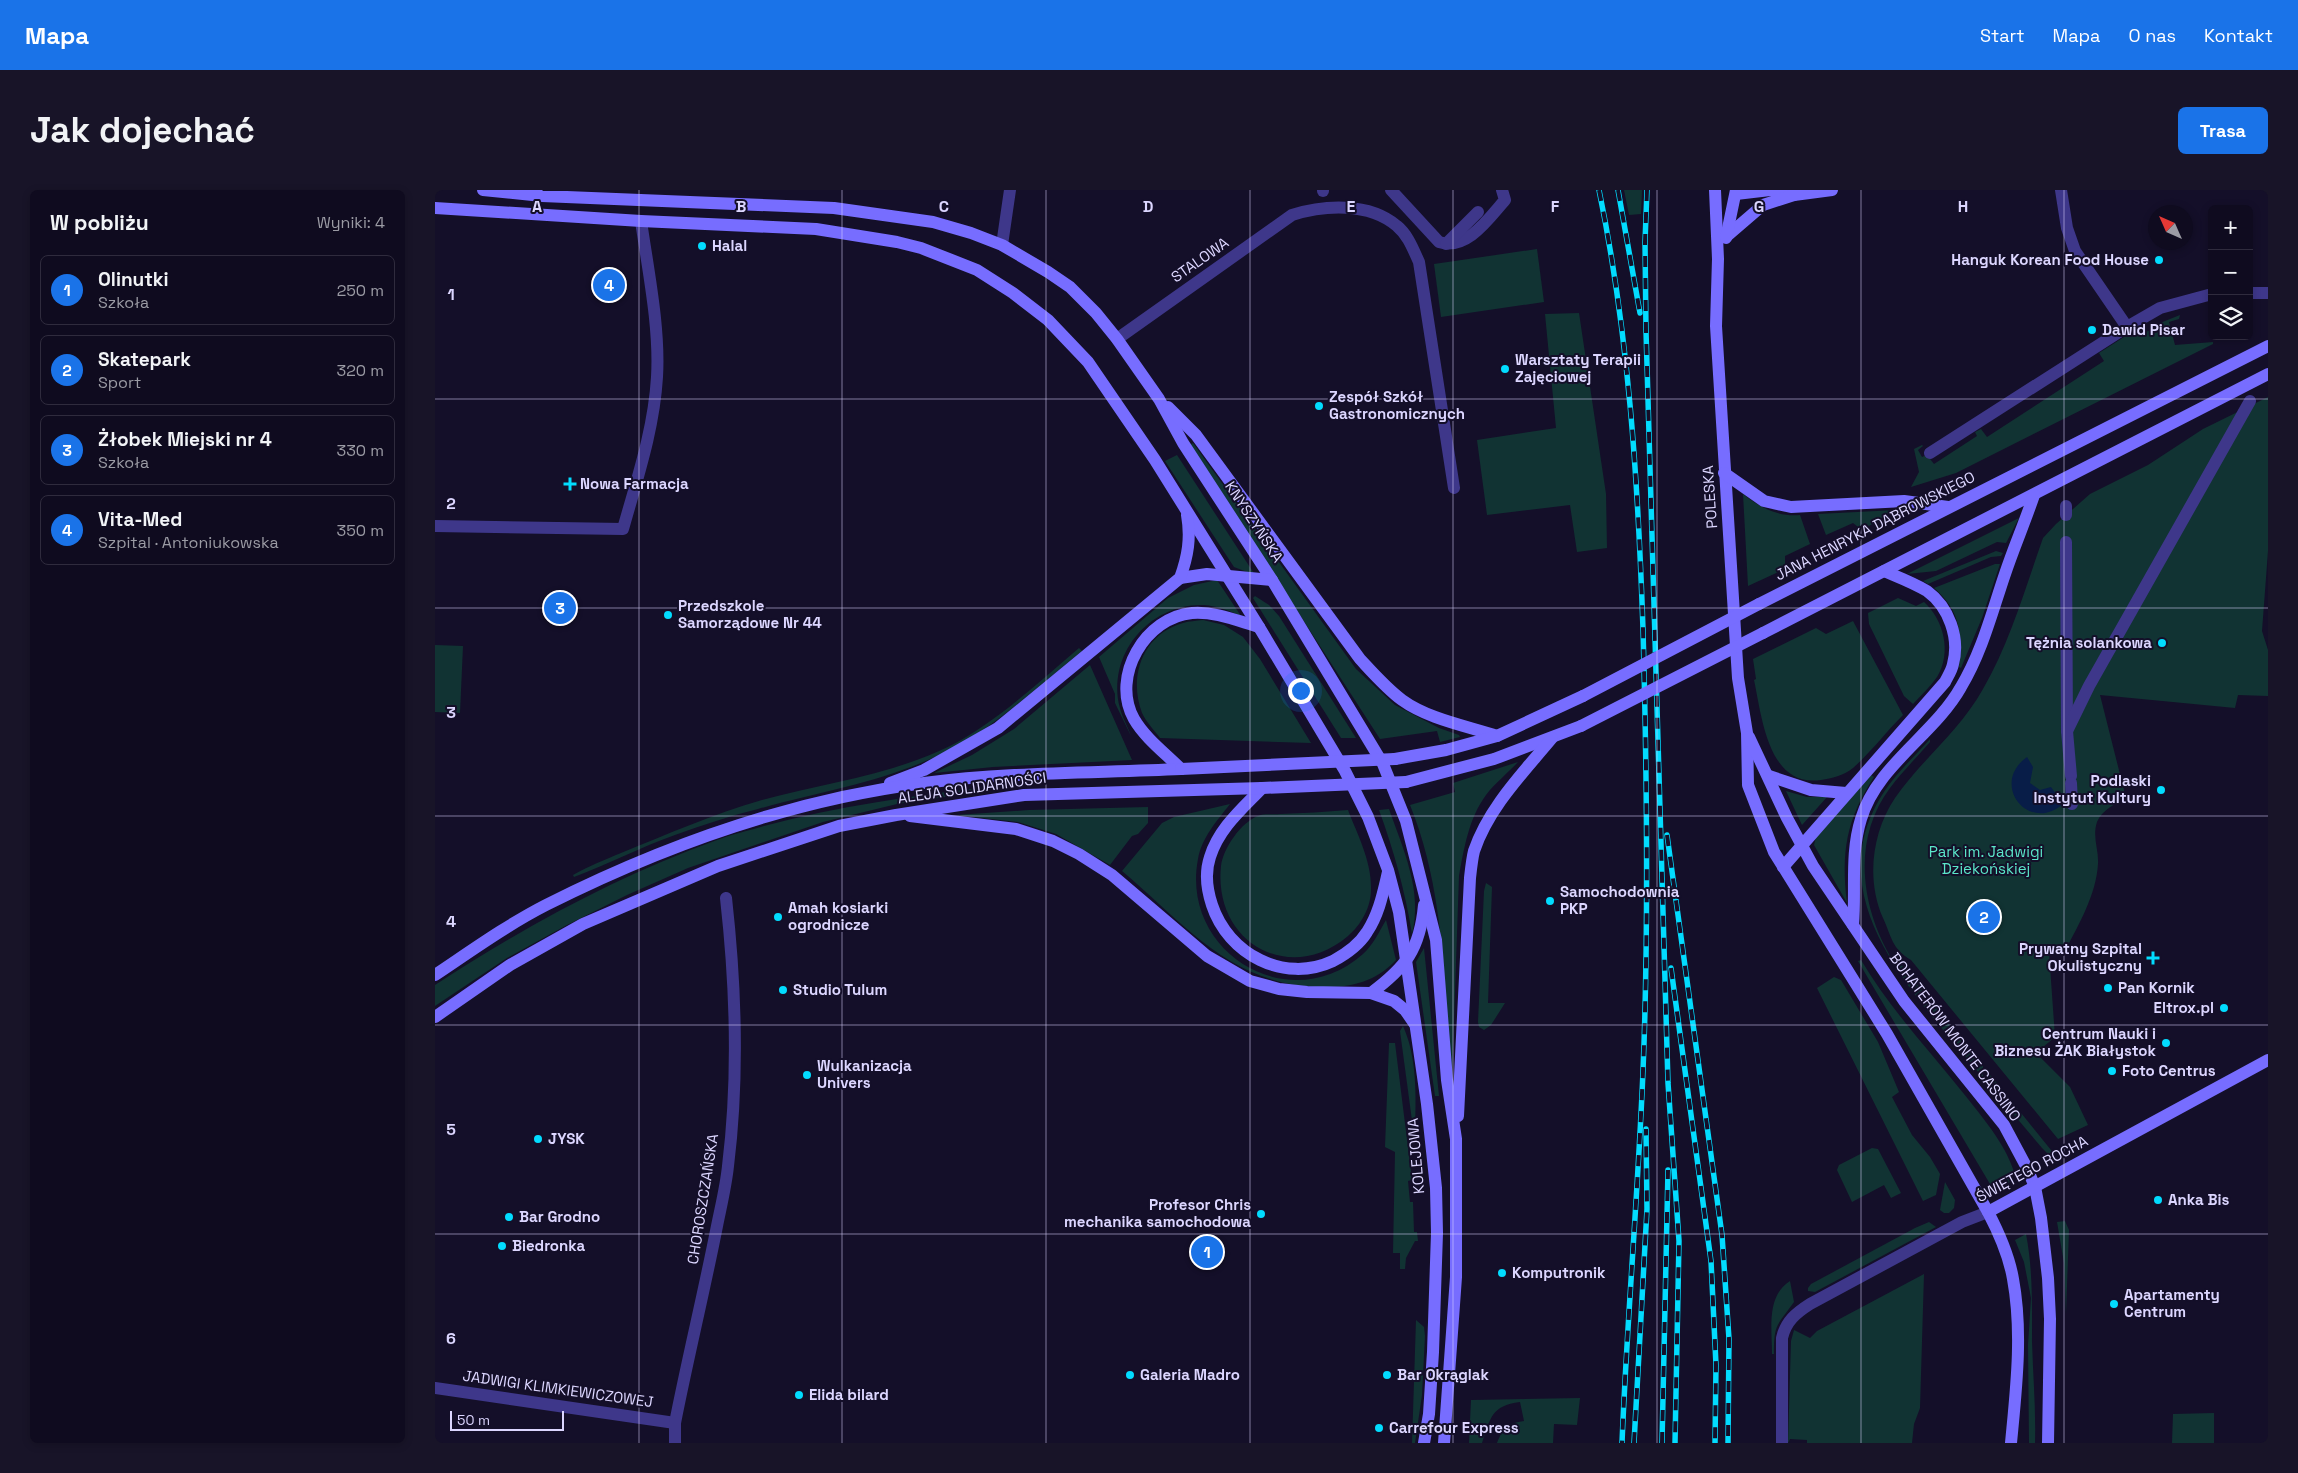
<!DOCTYPE html>
<html lang="pl">
<head>
<meta charset="utf-8">
<style>
  :root { --surface:#0f0b1f; --page:#181428; --text:#f1f3f6; --muted:#9b9ba4; --line:#2f2b3d; --accent:#1a73e8 }
  body { margin:0; font-family:"Space Grotesk",sans-serif; background:var(--page); color:var(--text) }
  .controls { position:absolute; right:15px; top:15px; display:grid; overflow:hidden; border-radius:8px; box-shadow:0 2px 8px #0003 }
  .controls button { width:45px; height:45px; display:grid; place-items:center; padding:0; border:0; border-bottom:1px solid var(--line); background:var(--surface); color:var(--text); font:25px sans-serif }
  .compass { position:absolute; left:1713px; top:15px; width:45px; height:45px; border-radius:50%; background:var(--surface); box-shadow:0 2px 8px #0003; rotate:315deg }
  .scale { position:absolute; left:15px; bottom:12px; width:114px; box-sizing:border-box; padding-left:5px; border:2px solid #dcd6ff; border-top:0; font-size:14px; line-height:18px; white-space:nowrap; color:#dcd6ff; -webkit-text-stroke:4px #140f29; paint-order:stroke }
  .you { position:absolute; left:865px; top:500px; width:18px; height:18px; margin:-12px; border:4px solid #fff; border-radius:50%; background:#1a73e8; box-shadow:0 0 0 8px #1a73e833 }
  .badge { display:grid; place-items:center; width:32px; height:32px; border-radius:50%; background:var(--accent); color:#fff; font-size:16px; font-weight:700 }
  .pin { position:absolute; translate:-50% -50%; border:2px solid #fff; box-shadow:0 1px 5px #0006 }
  .list { margin:0; padding:0; list-style:none }
  h2 { display:flex; justify-content:space-between; align-items:center; height:65px; margin:0; padding:0 20px; font-size:21px }
  h2 small { font-size:16px; font-weight:400; color:var(--muted) }
  .list li { display:grid; grid-template-columns:32px 1fr auto; gap:15px; align-items:center; box-sizing:border-box; height:70px; margin:0 10px 10px; padding:0 10px; border:1px solid var(--line); border-radius:8px }
  .list b { display:block; font-size:19px; white-space:nowrap }
  .list p { margin:0; font-size:16px; white-space:nowrap; color:var(--muted) }
  .list em { font-size:16px; font-style:normal; color:var(--muted) }
  .icon { flex:none; width:28px; height:28px; fill:none; stroke:currentColor; stroke-width:2; stroke-linecap:round; stroke-linejoin:round }
  .map { position:relative; flex:none; width:1833px; height:1253px; overflow:hidden; border-radius:8px }
  header { display:flex; align-items:center; gap:30px; box-sizing:border-box; height:70px; padding:0 25px; background:var(--accent); color:#fff }
  header strong { font-size:24px }
  nav { display:flex; gap:28px; margin-inline-start:auto; font-size:18px }
  .intro { display:flex; align-items:center; justify-content:space-between; box-sizing:border-box; height:120px; padding:0 30px }
  h1 { margin:0; font-size:35px }
  .button { padding:12px 22px; border-radius:8px; background:var(--accent); color:#fff; font-size:18px; font-weight:700 }
  main { display:flex; gap:30px; padding:0 30px }
  aside { flex:1; background:var(--surface); border-radius:8px; box-shadow:0 2px 8px #0003 }
  .map>svg:first-child { display:block }
</style>
</head>
<body>
<header>
<strong>Mapa</strong>
<nav><a>Start</a><a>Mapa</a><a>O nas</a><a>Kontakt</a></nav>
</header>
<div class="intro"><h1>Jak dojechać</h1><a class="button">Trasa</a></div>
<main>
<aside>
<h2>W pobliżu<small>Wyniki: 4</small></h2>
<ul class="list">
<li><span class="badge">1</span><div><b>Olinutki</b><p>Szkoła</p></div><em>250 m</em></li>
<li><span class="badge">2</span><div><b>Skatepark</b><p>Sport</p></div><em>320 m</em></li>
<li><span class="badge">3</span><div><b>Żłobek Miejski nr 4</b><p>Szkoła</p></div><em>330 m</em></li>
<li><span class="badge">4</span><div><b>Vita-Med</b><p>Szpital · Antoniukowska</p></div><em>350 m</em></li>
</ul>
</aside>
<div class="map">
<svg width="1833" height="1253" viewBox="0 0 1833 1253">
  <rect width="100%" height="100%" fill="#140f29"/>
  <!-- green -->
  <g fill="#133">
    <polygon points="1189,0 1207,0 1206,24 1194,25"/>
    <polygon points="1102,59 1109,112 1006,127 999,74"/>
    <polygon points="1144,123 1171,304 1172,358 1142,362 1135,315 1052,325 1042,250 1121,238 1110,124"/>
    <polygon points="1745,125 1744,129 1734,132 1740,155 1778,152 1778,154 1521,283 1476,297 1484,282 1479,259 1487,255 1488,256 1483,260 1487,267 1492,265 1499,274 1542,246 1540,242 1546,239 1552,247 1669,171 1664,163 1689,147 1726,138 1725,133"/>
    <path d="M1833,207V361L1827,441L1833,460V506L1803,505L1800,518L1665,505L1691,608C1680,614 1667,620 1662,632C1657,647 1664,660 1663,674C1661,705 1644,734 1630,761L1614,762L1620,847L1601,863L1635,897L1653,935L1623,949L1476,770C1456,758 1457,747 1448,728C1431,690 1437,642 1460,608C1487,569 1524,542 1548,499C1575,452 1590,399 1608,348L1621,334L1655,304L1713,275L1768,239Z"/>
    <polygon points="758,253 921,479 960,515 1004,538 1024,545 1025,547 1005,552 1002,541 945,549 755,255"/>
    <polygon points="742,265 820,385 799,377 730,271"/>
    <path d="M1308,304C1325,318 1344,327 1365,325L1375,354L1350,366V379L1313,396Z"/>
    <polygon points="1461,320 1427,340 1418,333 1391,345 1383,324"/>
    <polygon points="1584,328 1571,353 1562,352 1501,381 1472,384"/>
    <polygon points="1561,361 1568,363 1566,366 1556,367 1493,394 1488,391"/>
    <path d="M1560,374H1565L1547,428L1526,478L1524,477C1527,444 1526,421 1499,398Z"/>
    <path d="M782,390L806,426C795,421 782,416 769,415C715,413 671,464 685,518C687,527 693,537 696,546L680,513V504L664,467L733,408L759,395Z"/>
    <polygon points="820,406 834,415 844,426 921,548 906,548 818,408"/>
    <path d="M1463,408L1481,416L1489,412C1509,430 1517,463 1502,487C1495,497 1486,505 1478,514L1469,506L1434,434L1433,423Z"/>
    <path d="M768,430L789,435L808,447L825,469L876,553L725,548C720,541 711,532 707,523C693,486 708,444 748,433C754,431 761,431 768,430Z"/>
    <path d="M1418,431L1468,525C1451,542 1436,562 1418,578C1408,586 1397,588 1386,590C1333,598 1327,527 1319,490L1321,489L1318,469L1381,438L1391,444Z"/>
    <polygon points="0,455 28,456 25,523 0,522"/>
    <path d="M644,458L647,461C607,493 569,529 524,555C458,591 394,599 323,619C295,626 267,635 240,645C206,657 173,674 139,687L138,685C154,676 169,670 186,663C233,644 278,624 327,610C390,593 456,585 515,556C563,531 604,492 644,458Z"/>
    <polygon points="655,475 697,570 558,577 499,583 537,565 579,539"/>
    <path d="M1495,549V552C1482,567 1467,582 1455,598C1416,650 1426,719 1458,771L1465,773L1548,876V888C1488,813 1383,715 1444,610C1457,587 1478,568 1495,549Z"/>
    <path d="M1083,572C1073,583 1060,593 1051,605C1034,628 1029,658 1024,686L1017,888H1016C1009,796 1010,701 975,615L1020,602L1018,593Z"/>
    <path d="M1436,585L1439,587C1411,630 1406,662 1412,713L1379,655L1381,647Z"/>
    <path d="M552,597V601L462,614L388,632L253,678L192,705L132,735L72,768L0,816V795C89,737 182,686 282,650C297,644 313,641 329,636C403,616 477,606 552,597Z"/>
    <polygon points="1351,601 1372,607 1392,607 1367,635"/>
    <path d="M795,614C782,631 767,647 763,669C745,763 855,829 928,764C938,755 944,742 951,730L961,770C940,792 918,797 889,797C797,797 751,735 687,681L727,633L739,627Z"/>
    <polygon points="713,617 713,633 703,644 697,646 675,675 621,644 583,632 521,625 594,620"/>
    <path d="M954,619C968,659 988,701 977,744C970,701 959,661 944,620Z"/>
    <path d="M913,620C923,646 937,672 936,700C936,717 926,735 913,746C854,796 778,752 786,676C788,659 806,632 823,626C829,623 839,625 845,624C868,623 891,622 913,620Z"/>
    <polygon points="1051,693 1057,697 1053,813 1070,813 1056,835 1049,840 1044,837 1043,832 1049,701"/>
    <polygon points="989,758 1004,906 1000,906 981,772"/>
    <path d="M1426,770C1455,819 1494,860 1529,904C1547,927 1570,953 1579,982C1578,991 1572,996 1563,999L1555,994L1433,788L1423,771Z"/>
    <polygon points="1399,787 1406,790 1443,852 1464,902 1457,907 1477,945 1495,967 1505,984 1501,1005 1488,1011 1382,798"/>
    <path d="M968,836C982,867 981,905 980,938H978L965,841Z"/>
    <polygon points="954,853 960,853 977,990 973,991 975,1012 978,1012 979,1042 982,1042 983,1051 980,1051 971,1068 970,1079 965,1079 965,1063 958,1063 960,962 950,957"/>
    <polygon points="1553,882 1620,965 1613,964 1607,958 1552,893"/>
    <polygon points="1437,958 1443,959 1466,1003 1456,1008 1449,995 1417,1012 1402,980 1404,975"/>
    <polygon points="1510,992 1520,1010 1519,1018 1514,1023 1509,1023 1505,1020"/>
    <polygon points="1630,1031 1634,1040 1631,1124 1629,1073 1622,1032"/>
    <polygon points="1494,1032 1501,1037 1380,1102 1373,1101 1373,1098 1376,1094 1480,1038"/>
    <path d="M1591,1044C1598,1080 1597,1116 1597,1152C1598,1186 1601,1219 1600,1253H1594L1593,1155L1596,1108L1589,1072L1580,1050Z"/>
    <polygon points="1489,1084 1485,1218 1479,1234 1477,1253 1372,1253 1372,1250 1355,1249 1353,1253 1356,1151 1359,1140 1375,1148 1382,1141"/>
    <path d="M1355,1091L1359,1112C1342,1136 1339,1133 1339,1164H1337C1337,1139 1331,1106 1355,1091Z"/>
    <polygon points="981,1130 989,1137 990,1146 987,1205 980,1253 977,1253"/>
    <path d="M1145,1208L1142,1235L1119,1234L1118,1253H1062C1068,1238 1073,1233 1089,1231L1085,1212C1056,1216 1056,1227 1047,1253H1034L1036,1210Z"/>
    <polygon points="1779,1223 1779,1253 1737,1253 1738,1224"/>
  </g>
  <!-- water -->
  <path fill="#081d48" d="M1592,567L1598,577L1595,593L1605,600L1616,597L1628,614C1594,644 1554,594 1592,567Z"/>
  <g fill="none" stroke-linecap="round" stroke-linejoin="round">
    <!-- street -->
    <g stroke="#3e378a" stroke-width="12">
      <path d="M956,0L1004,52C1032,61 1054,28 1070,10L1067,0"/>
      <polyline points="1626,0 1632,38 1640,61 1692,137"/>
      <polyline points="888,1 888,0"/>
      <polyline points="1011,54 1043,22"/>
      <polyline points="567,55 575,0"/>
      <polyline points="1814,103 1833,103"/>
      <path d="M682,149L857,25C889,15 934,12 962,36C973,45 978,59 984,72L1019,298"/>
      <polyline points="1495,263 1692,137 1725,118 1777,104"/>
      <polyline points="1631,316 1631,325"/>
      <path d="M0,336L188,339C202,289 219,239 222,187C225,138 213,80 206,31"/>
      <polyline points="1631,352 1632,541 1636,586"/>
      <polyline points="1632,541 1654,496 1815,211"/>
      <polyline points="1636,593 1637,614"/>
      <polyline points="0,1198 240,1233"/>
      <path d="M240,1253V1233C253,1167 269,1102 282,1036C286,1016 291,996 293,976C304,887 301,797 291,708"/>
      <path d="M1347,1253V1148C1351,1131 1361,1123 1375,1114L1527,1032L1553,1022"/>
    </g>
    <!-- secondary -->
    <g stroke="#776dff" stroke-width="12">
      <polyline points="48,0 107,6 399,18 498,32 536,43 567,55 613,82 635,97 661,123 682,149 724,209 748,253 837,390 948,574 971,631 1001,750 1012,890 1021,949 1021,1087 1009,1253"/>
      <path d="M1280,0L1283,69L1281,136L1303,488L1312,543L1313,595L1339,662L1452,844L1553,1022C1564,1043 1574,1065 1578,1089C1588,1143 1581,1200 1576,1253"/>
      <polyline points="1301,4 1335,0 1359,5"/>
      <polyline points="0,18 206,31 381,39 462,52 486,58 542,80 578,103 613,130 653,172 720,270 824,437 910,581 933,627 953,680 964,722 992,914 1001,998 1002,1043 998,1162 994,1224 989,1253"/>
      <polyline points="1292,46 1328,15 1359,5 1397,0"/>
      <polyline points="1291,48 1301,0"/>
      <path d="M733,217L761,245L925,469C938,483 951,498 967,510C993,529 1032,536 1062,546"/>
      <polyline points="1289,283 1329,311 1356,317 1469,311 1513,317"/>
      <polyline points="745,388 772,384 837,390"/>
      <polyline points="1324,414 1833,156"/>
      <polyline points="1328,443 1833,184"/>
      <polyline points="1314,547 1352,628 1378,676 1469,811 1569,935 1592,978 1600,997 1606,1028 1613,1088 1615,1129 1613,1253"/>
      <polyline points="960,569 1011,560 1062,546 1148,506"/>
      <path d="M746,579C730,563 710,548 699,529C675,486 711,427 757,423C779,421 803,431 824,437"/>
      <polyline points="1334,586 1376,600 1411,603"/>
      <polyline points="971,592 1059,569 1146,536"/>
      <path d="M455,593L489,580L563,538L745,388C753,366 756,348 752,325"/>
      <path d="M827,598C807,619 784,638 775,667C770,682 772,700 777,715C793,764 849,794 898,771C911,764 924,755 932,742C944,724 948,703 953,682"/>
      <polyline points="475,626 581,639 618,651 644,664 677,685 772,766 815,791 844,799 872,802 936,803 959,811 970,820 979,833"/>
      <path d="M1348,677L1510,492C1513,486 1517,480 1518,474C1525,448 1514,417 1492,401C1479,393 1463,387 1449,381"/>
      <path d="M1418,735C1421,700 1415,664 1426,629C1442,575 1499,545 1526,497C1547,462 1557,422 1570,384C1579,357 1590,332 1599,305"/>
      <path d="M0,785C36,761 72,735 111,715C230,655 356,610 489,593C574,582 661,583 746,579"/>
      <path d="M936,803C971,777 985,759 989,715"/>
      <polyline points="0,827 75,775 148,734 283,676 404,636 461,625 589,605 827,598"/>
      <path d="M1023,926L1035,688C1036,679 1037,669 1039,661C1054,617 1088,583 1117,548"/>
      <polyline points="1553,1022 1833,870"/>
    </g>
    <!-- rail casing -->
    <g stroke="#02dcff" stroke-width="5.5">
      <g id="rail">
        <path d="M1164,0C1194,145 1203,292 1208,439C1212,586 1214,734 1208,881C1203,1005 1192,1129 1187,1253"/>
        <polyline points="1183,0 1205,123"/>
        <polyline points="1212,0 1210,52 1211,141 1233,893 1244,1051 1240,1253"/>
        <polyline points="1232,645 1287,1045 1294,1149 1293,1253"/>
        <polyline points="1236,778 1276,1071 1281,1175 1280,1253"/>
        <polyline points="1199,1253 1212,1019 1211,939"/>
        <polyline points="1227,1253 1233,980"/>
      </g>
    </g>
    <!-- rail -->
    <use href="#rail" stroke="#140f29" stroke-width="4" stroke-dasharray="11" stroke-linecap="butt"/>
    <!-- secondary-bridge -->
    <g stroke="#776dff" stroke-width="12">
      <polyline points="1148,506 1324,414"/>
      <polyline points="1146,536 1328,443"/>
      <polyline points="746,579 960,569"/>
      <polyline points="827,598 971,592"/>
    </g>
  </g>
  <!-- grid -->
  <path fill="none" stroke="#dcd6ff" stroke-width="1" stroke-opacity="0.55" d="M204,0V1253M407,0V1253M611,0V1253M815,0V1253M1018,0V1253M1222,0V1253M1426,0V1253M1629,0V1253M0,209H1833M0,418H1833M0,626H1833M0,835H1833M0,1044H1833"/>
  <!-- markers -->
  <g fill="#02dcff" stroke="#140f29" stroke-width="2">
    <circle cx="267" cy="56" r="5"/>
    <circle cx="1724" cy="70" r="5"/>
    <circle cx="1657" cy="140" r="5"/>
    <circle cx="1070" cy="179" r="5"/>
    <circle cx="884" cy="216" r="5"/>
    <path d="M132.5 286.5h5v5h5v5h-5v5h-5v-5h-5v-5h5z"/>
    <circle cx="233" cy="425" r="5"/>
    <circle cx="1727" cy="453" r="5"/>
    <circle cx="1726" cy="600" r="5"/>
    <circle cx="1115" cy="711" r="5"/>
    <circle cx="343" cy="727" r="5"/>
    <path d="M1715.5 760.5h5v5h5v5h-5v5h-5v-5h-5v-5h5z"/>
    <circle cx="1673" cy="798" r="5"/>
    <circle cx="348" cy="800" r="5"/>
    <circle cx="1789" cy="818" r="5"/>
    <circle cx="1731" cy="853" r="5"/>
    <circle cx="1677" cy="881" r="5"/>
    <circle cx="372" cy="885" r="5"/>
    <circle cx="103" cy="949" r="5"/>
    <circle cx="1723" cy="1010" r="5"/>
    <circle cx="826" cy="1024" r="5"/>
    <circle cx="74" cy="1027" r="5"/>
    <circle cx="67" cy="1056" r="5"/>
    <circle cx="1067" cy="1083" r="5"/>
    <circle cx="1679" cy="1114" r="5"/>
    <circle cx="695" cy="1185" r="5"/>
    <circle cx="952" cy="1185" r="5"/>
    <circle cx="364" cy="1205" r="5"/>
    <circle cx="944" cy="1238" r="5"/>
  </g>
  <g text-anchor="middle" stroke-width="4" stroke-linejoin="round" paint-order="stroke">
    <!-- poi labels -->
    <g font-size="15" font-weight="bold" fill="#dcd6ff" stroke="#140f29" text-anchor="start">
      <text x="277" y="61">Halal</text>
      <text x="1714" y="75" text-anchor="end">Hanguk Korean Food House</text>
      <text x="1667" y="145">Dawid Pisar</text>
      <text x="1080" y="175">Warsztaty Terapii<tspan x="1080" dy="17">Zajęciowej</tspan></text>
      <text x="894" y="212">Zespół Szkół<tspan x="894" dy="17">Gastronomicznych</tspan></text>
      <text x="145" y="299">Nowa Farmacja</text>
      <text x="243" y="421">Przedszkole<tspan x="243" dy="17">Samorządowe Nr 44</tspan></text>
      <text x="1717" y="458" text-anchor="end">Tężnia solankowa</text>
      <text x="1716" y="596" text-anchor="end">Podlaski<tspan x="1716" dy="17">Instytut Kultury</tspan></text>
      <text x="1125" y="707">Samochodownia<tspan x="1125" dy="17">PKP</tspan></text>
      <text x="353" y="723">Amah kosiarki<tspan x="353" dy="17">ogrodnicze</tspan></text>
      <text x="1707" y="764" text-anchor="end">Prywatny Szpital<tspan x="1707" dy="17">Okulistyczny</tspan></text>
      <text x="1683" y="803">Pan Kornik</text>
      <text x="358" y="805">Studio Tulum</text>
      <text x="1779" y="823" text-anchor="end">Eltrox.pl</text>
      <text x="1721" y="849" text-anchor="end">Centrum Nauki i<tspan x="1721" dy="17">Biznesu ŻAK Białystok</tspan></text>
      <text x="382" y="881">Wulkanizacja<tspan x="382" dy="17">Univers</tspan></text>
      <text x="1687" y="886">Foto Centrus</text>
      <text x="113" y="954">JYSK</text>
      <text x="1733" y="1015">Anka Bis</text>
      <text x="816" y="1020" text-anchor="end">Profesor Chris<tspan x="816" dy="17">mechanika samochodowa</tspan></text>
      <text x="84" y="1032">Bar Grodno</text>
      <text x="77" y="1061">Biedronka</text>
      <text x="1077" y="1088">Komputronik</text>
      <text x="1689" y="1110">Apartamenty<tspan x="1689" dy="17">Centrum</tspan></text>
      <text x="705" y="1190">Galeria Madro</text>
      <text x="962" y="1190">Bar Okrąglak</text>
      <text x="374" y="1210">Elida bilard</text>
      <text x="954" y="1243">Carrefour Express</text>
    </g>
    <!-- street labels -->
    <g font-size="15" fill="#dcd6ff" stroke="#140f29">
      <text transform="translate(765 70) rotate(-35)" y="5">STALOWA</text>
      <text transform="translate(1275 307) rotate(-94)" y="5">POLESKA</text>
      <text transform="translate(819 332) rotate(57)" y="5">KNYSZYŃSKA</text>
      <text transform="translate(1440 336) rotate(-27)" y="5">JANA HENRYKA DĄBROWSKIEGO</text>
      <text transform="translate(537 598) rotate(-8)" y="5">ALEJA SOLIDARNOŚCI</text>
      <text transform="translate(1520 847) rotate(53)" y="5">BOHATERÓW MONTE CASSINO</text>
      <text transform="translate(981 966) rotate(-95)" y="5">KOLEJOWA</text>
      <text transform="translate(1597 979) rotate(-28)" y="5">ŚWIĘTEGO ROCHA</text>
      <text transform="translate(268 1009) rotate(-81)" y="5">CHOROSZCZAŃSKA</text>
      <text transform="translate(123 1199) rotate(8)" y="5">JADWIGI KLIMKIEWICZOWEJ</text>
    </g>
    <!-- park labels -->
    <g font-size="15" fill="#5be6c9" stroke="#140f29">
      <text x="1551" y="667">Park im. Jadwigi<tspan x="1551" dy="17">Dziekońskiej</tspan></text>
    </g>
  </g>
  <g font-size="16" text-anchor="middle" font-weight="bold" fill="#dcd6ff" stroke="#140f29" stroke-width="4" stroke-linejoin="round" paint-order="stroke">
    <text x="102" y="22">A</text>
    <text x="306" y="22">B</text>
    <text x="509" y="22">C</text>
    <text x="713" y="22">D</text>
    <text x="916" y="22">E</text>
    <text x="1120" y="22">F</text>
    <text x="1324" y="22">G</text>
    <text x="1528" y="22">H</text>
    <text x="16" y="110">1</text>
    <text x="16" y="319">2</text>
    <text x="16" y="528">3</text>
    <text x="16" y="737">4</text>
    <text x="16" y="945">5</text>
    <text x="16" y="1154">6</text>
  </g>
</svg>
<div class="controls">
<button>+</button>
<button>−</button>
<button><svg class="icon" aria-label="layers" viewBox="0 0 24 24"><path d="M12 4l9 5-9 5-9-5zM3 14l9 5 9-5"/></svg></button>
</div>
<svg class="compass" viewBox="-18 -18 36 36"><path d="M0-13l5 13h-10z" fill="#e53935"/><path d="M0 13l5-13h-10z" fill="#9b9ba4"/></svg>
<div class="scale">50 m</div>
<div class="you"></div>
<div class="pin badge" style="left:772px;top:1062px">1</div>
<div class="pin badge" style="left:1549px;top:727px">2</div>
<div class="pin badge" style="left:125px;top:418px">3</div>
<div class="pin badge" style="left:174px;top:95px">4</div>
</div>
</main>
</body>
</html>
